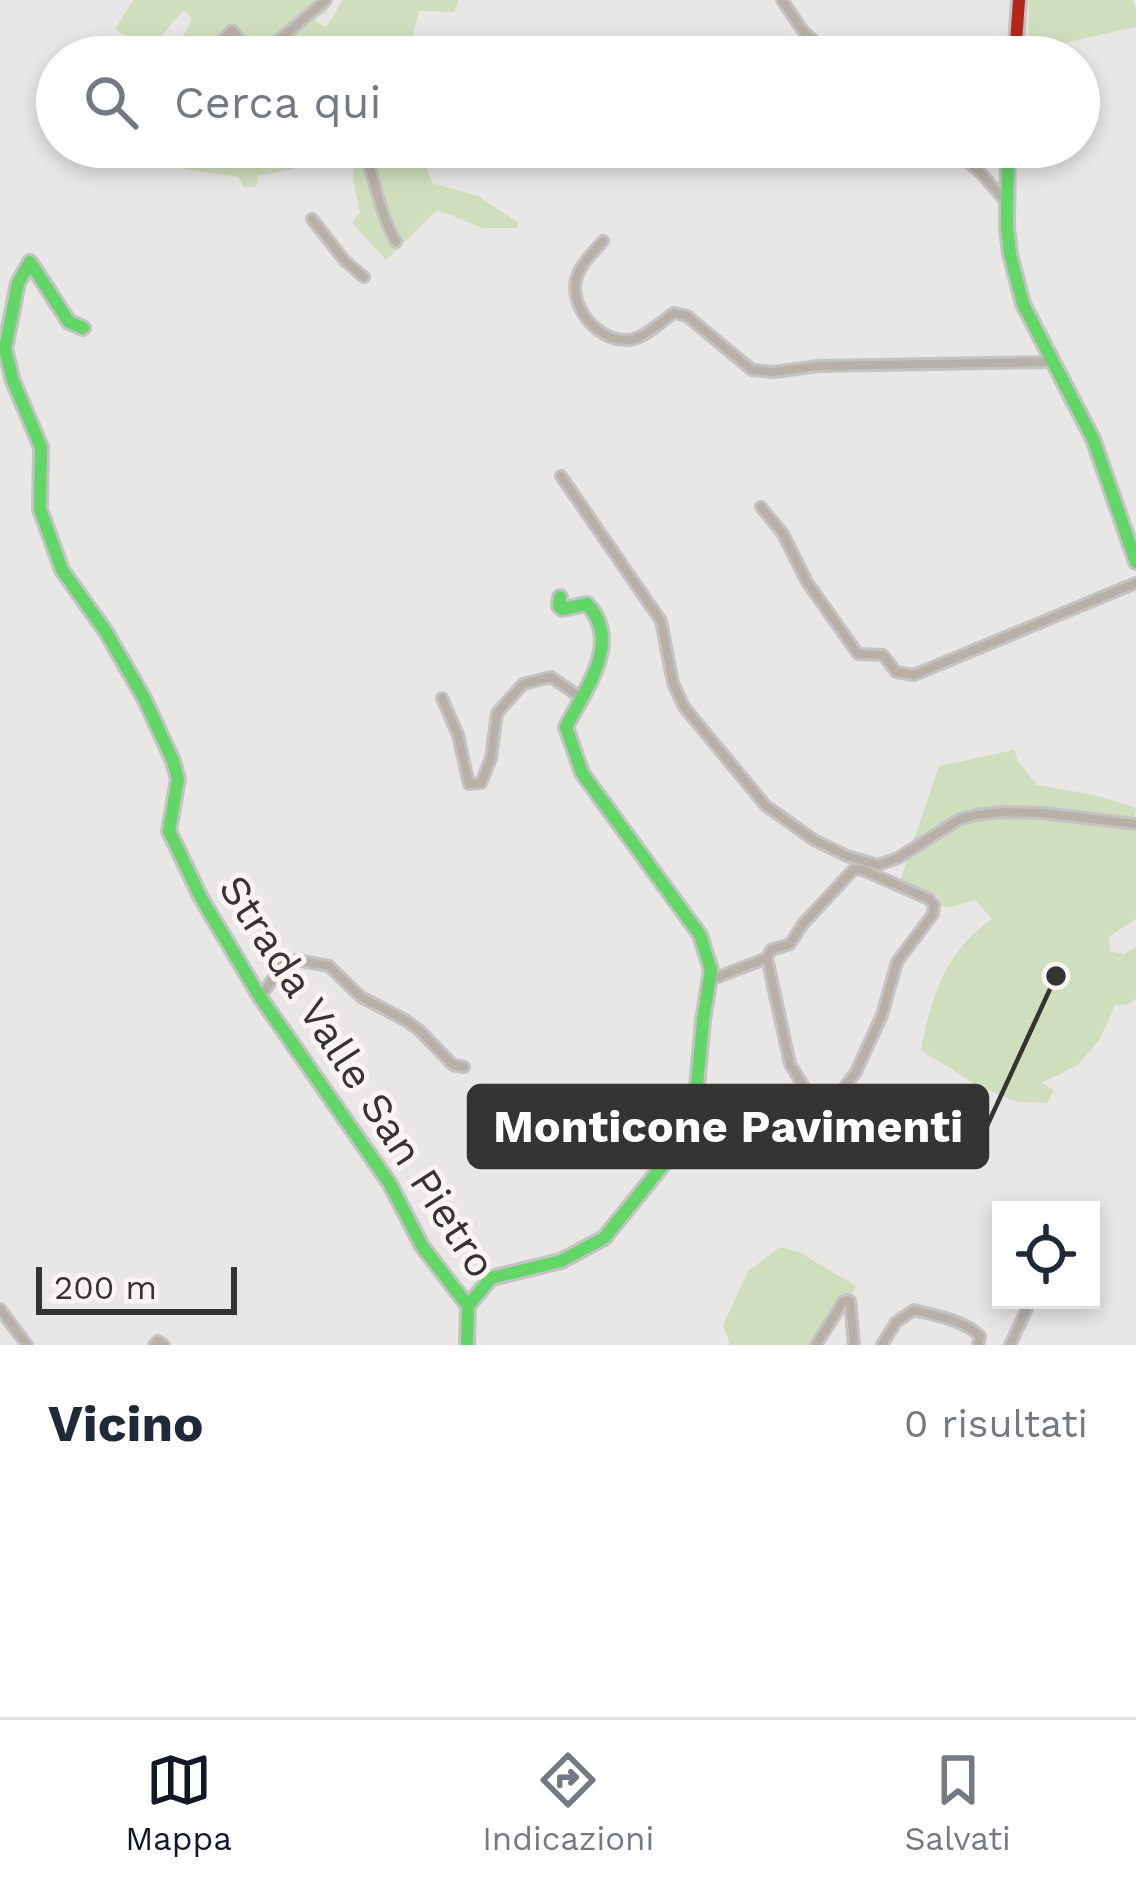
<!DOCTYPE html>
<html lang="it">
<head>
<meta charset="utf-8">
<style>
  :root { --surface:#fff; --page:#f6f6f7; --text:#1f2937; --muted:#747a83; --line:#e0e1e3; --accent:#111827 }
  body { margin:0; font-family:"Work Sans",sans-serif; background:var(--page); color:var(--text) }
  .controls { position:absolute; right:36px; bottom:36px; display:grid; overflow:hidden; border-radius:0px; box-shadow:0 6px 18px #0003 }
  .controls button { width:108px; height:108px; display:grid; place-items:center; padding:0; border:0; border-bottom:3px solid var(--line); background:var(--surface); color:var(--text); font:60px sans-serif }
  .scale { position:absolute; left:36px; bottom:30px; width:201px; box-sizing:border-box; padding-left:12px; border:6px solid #353433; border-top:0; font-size:33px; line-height:42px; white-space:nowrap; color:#353433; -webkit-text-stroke:9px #f7f4f2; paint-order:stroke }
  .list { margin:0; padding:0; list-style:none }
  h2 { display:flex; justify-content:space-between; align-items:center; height:156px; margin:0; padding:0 48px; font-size:51px }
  h2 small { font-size:39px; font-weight:400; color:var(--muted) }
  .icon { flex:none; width:66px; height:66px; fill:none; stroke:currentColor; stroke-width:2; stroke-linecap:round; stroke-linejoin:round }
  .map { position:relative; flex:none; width:1136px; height:1345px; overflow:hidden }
  .search { position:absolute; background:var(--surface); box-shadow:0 6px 18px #0003; left:36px; right:36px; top:36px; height:132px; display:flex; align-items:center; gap:30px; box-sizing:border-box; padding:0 42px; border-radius:66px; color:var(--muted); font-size:45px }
  .sheet { height:372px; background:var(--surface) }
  nav { display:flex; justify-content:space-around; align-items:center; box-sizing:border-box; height:168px; border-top:3px solid var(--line); background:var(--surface); font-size:33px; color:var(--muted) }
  nav a { display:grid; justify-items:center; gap:6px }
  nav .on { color:var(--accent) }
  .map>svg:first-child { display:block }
</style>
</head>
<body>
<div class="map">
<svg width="1136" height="1345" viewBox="0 0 1136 1345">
  <rect width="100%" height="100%" fill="#e9e7e6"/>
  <!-- green -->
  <g fill="#cfdfbe">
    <polygon points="133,0 332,0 327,12 314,20 326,27 343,0 459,0 454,12 419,11 408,57 167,57 168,49 179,46 192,18 184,10 154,44 150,57 143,57 129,38 115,29"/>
    <polygon points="1029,0 1133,0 1136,9 1136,27 1028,51"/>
    <polygon points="170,147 306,147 294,169 258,176 256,187 244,187 238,177 185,169"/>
    <polygon points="340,147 420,147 432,183 478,196 519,223 516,228 483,228 437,210 386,260 352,223 360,212 353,181 355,151"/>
    <path d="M1014,750L1019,763L1037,785L1095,795L1136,808L1133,827L1136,829V919L1109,937L1110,951L1124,954L1136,947V999L1126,1005H1115L1100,1039L1078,1065L1042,1083L1054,1090L1047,1103L1017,1102L978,1086L921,1050C931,996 946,951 992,919L975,900L951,907L940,906L938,896L920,888L899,884L939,766Z"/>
    <polygon points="780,1247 799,1252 856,1286 824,1345 730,1345 723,1325 748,1271"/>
  </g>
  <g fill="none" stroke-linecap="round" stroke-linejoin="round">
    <!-- street casing -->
    <g stroke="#c4c3c3" stroke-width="14">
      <g id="street">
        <polyline points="782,0 803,31 831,57"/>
        <polyline points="219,57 222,41 232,30 237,36 237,57"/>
        <polyline points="259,57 326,0"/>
        <polyline points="389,57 402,47 409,46 412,48 413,57"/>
        <path d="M363,147C375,178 379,213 396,242"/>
        <polyline points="950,147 980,172 1006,202"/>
        <polyline points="312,219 345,261 364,277"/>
        <path d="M603,241C593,253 580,264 576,280C569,309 603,347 634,339C648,335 662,321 674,313L687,316L752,370L774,372L818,366L1052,362"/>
        <polyline points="561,476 661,621 673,683 684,707 766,806 814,840 847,856 878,865 898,858 960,819 977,815 1001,812 1042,813 1136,824"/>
        <polyline points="761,507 783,534 807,582 858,654 883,655 896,672 914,675 1136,583"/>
        <polyline points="442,698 458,735 469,784 481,783 491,758 497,713 523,684 551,677 580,697"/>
        <polyline points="710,980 767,958 790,1064 812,1100 825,1102 843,1089 856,1072 882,1015 897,962 933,914 934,905 929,899 863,870 854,869 803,924 790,944 771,950 767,958"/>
        <polyline points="261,996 284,963 296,960 329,966 361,997 405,1020 419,1030 453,1065 464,1067"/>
        <polyline points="0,1309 27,1345"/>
        <polyline points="154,1345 158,1341 164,1345"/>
        <polyline points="816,1345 843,1302 847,1300 850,1301 854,1345"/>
        <path d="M882,1345L896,1322L914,1310C937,1316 963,1320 980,1336L978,1345"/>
        <polyline points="1010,1345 1031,1300"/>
      </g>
    </g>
    <!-- fast casing -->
    <g stroke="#c4c3c3" stroke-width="18">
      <g id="fast">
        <polyline points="1008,147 1007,228 1010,254 1023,304 1093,439 1136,562"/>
        <polyline points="83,328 69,322 30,262 18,283 5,349 13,381 41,447 40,509 62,570 106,632 144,698 173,761 178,779 169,831 201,898 260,997 390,1184 422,1246 468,1306 467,1345"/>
        <path d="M468,1306L491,1278L561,1261L604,1238L693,1128L703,1021L711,970L700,935L582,773L566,727C585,689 623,642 587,604L562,609L559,606L560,597"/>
      </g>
    </g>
    <!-- jam casing -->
    <g stroke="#c4c3c3" stroke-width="18">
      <polyline id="jam" points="1015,57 1019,0"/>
    </g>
    <!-- street -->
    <use href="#street" stroke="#b8b0a7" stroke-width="8"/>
    <!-- fast -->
    <use href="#fast" stroke="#63d668" stroke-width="12"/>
    <!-- jam -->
    <use href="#jam" stroke="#b3261e" stroke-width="12"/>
  </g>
  <g text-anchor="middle" stroke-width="10" stroke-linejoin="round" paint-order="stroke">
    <!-- street labels -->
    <g font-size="42" fill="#353433" stroke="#f7f4f2">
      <text transform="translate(358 1076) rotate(57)" y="15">Strada Valle San Pietro</text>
    </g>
  </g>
  <!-- callouts -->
  <path fill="none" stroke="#353433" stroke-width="4.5" d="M1056 976L987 1126"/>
  <circle fill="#353433" stroke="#f7f4f2" stroke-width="4.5" cx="1056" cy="976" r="12"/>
  <rect fill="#353433" stroke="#353433" stroke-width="4.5" x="469" y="1086" width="518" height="81" rx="12"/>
  <g font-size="45" text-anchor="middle" font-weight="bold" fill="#fff">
    <text x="728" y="1142">Monticone Pavimenti</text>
  </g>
</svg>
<div class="controls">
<button><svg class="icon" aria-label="locate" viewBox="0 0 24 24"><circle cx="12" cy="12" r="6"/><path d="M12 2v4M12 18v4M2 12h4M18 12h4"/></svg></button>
</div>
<div class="scale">200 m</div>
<div class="search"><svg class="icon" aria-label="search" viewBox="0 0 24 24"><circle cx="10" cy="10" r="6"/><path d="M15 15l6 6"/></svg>Cerca qui</div>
</div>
<section class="sheet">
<h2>Vicino<small>0 risultati</small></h2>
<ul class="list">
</ul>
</section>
<nav>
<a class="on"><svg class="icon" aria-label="map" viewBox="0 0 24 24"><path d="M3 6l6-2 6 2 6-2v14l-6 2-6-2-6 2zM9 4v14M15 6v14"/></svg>Mappa</a>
<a><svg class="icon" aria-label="directions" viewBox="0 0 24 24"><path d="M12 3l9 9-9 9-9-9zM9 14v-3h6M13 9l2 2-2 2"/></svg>Indicazioni</a>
<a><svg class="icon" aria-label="saved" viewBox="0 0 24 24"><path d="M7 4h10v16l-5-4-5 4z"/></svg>Salvati</a>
</nav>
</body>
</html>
